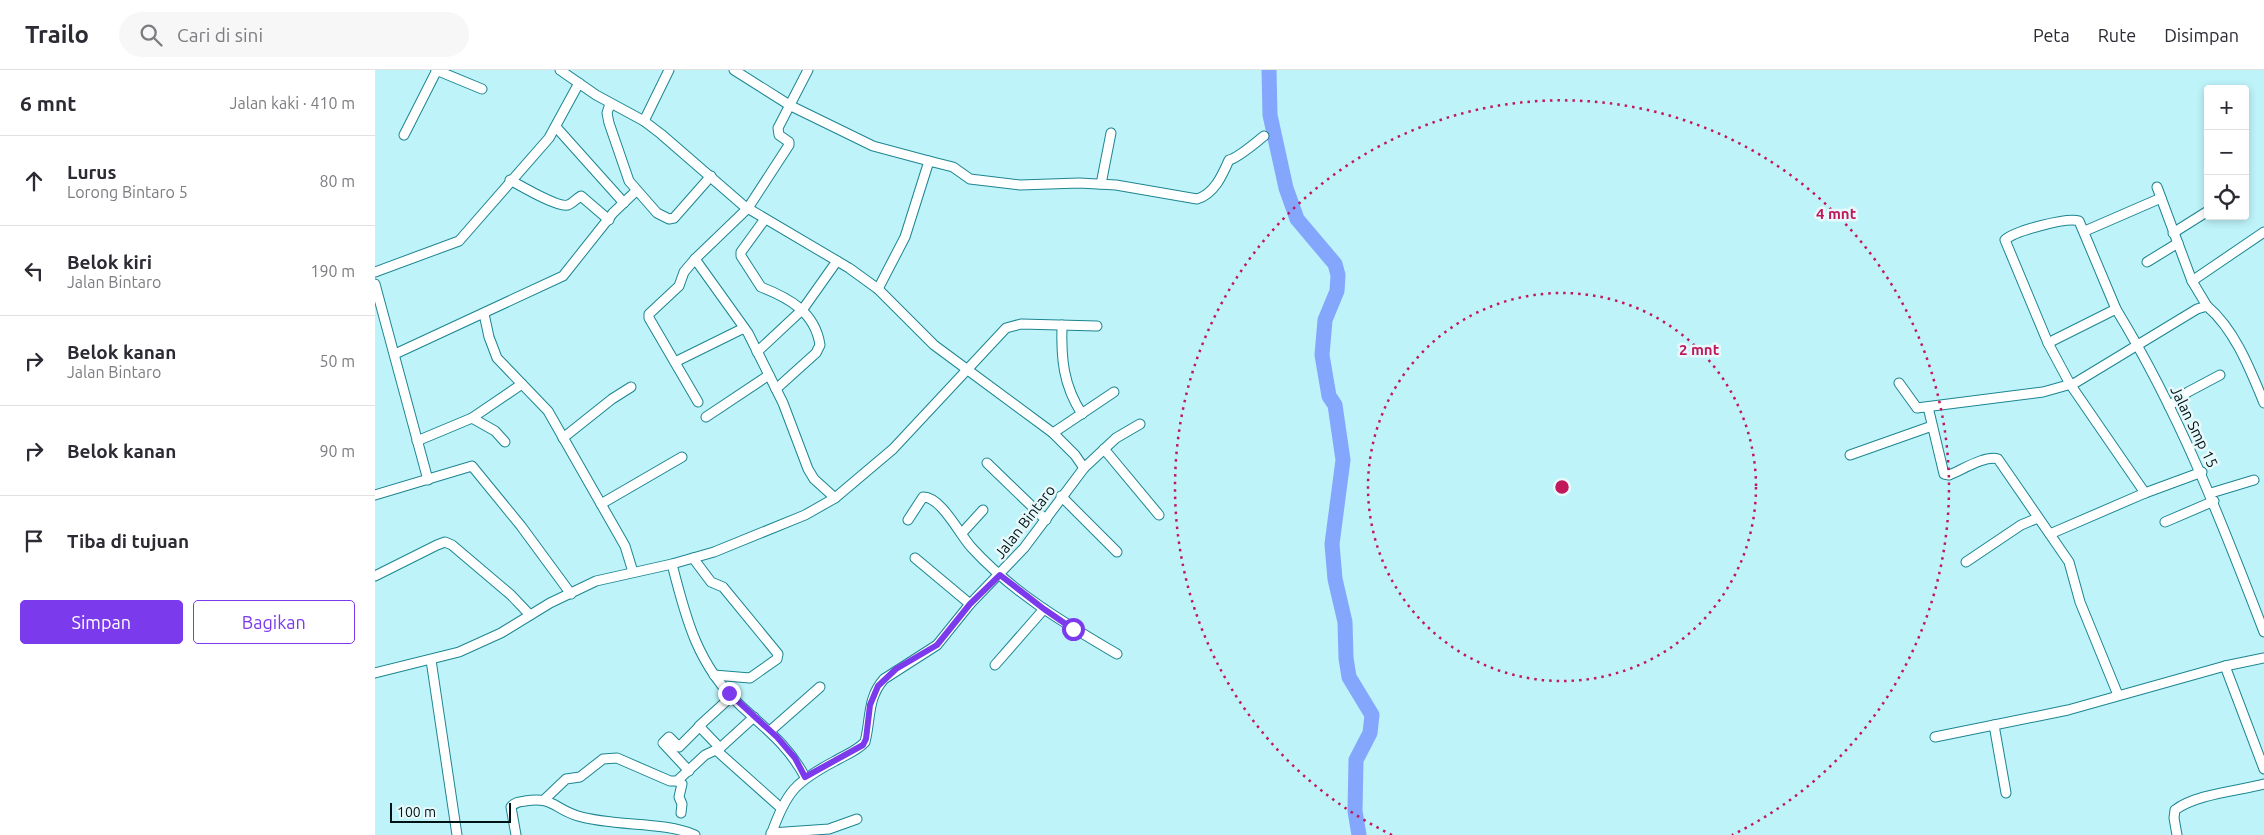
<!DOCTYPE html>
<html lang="id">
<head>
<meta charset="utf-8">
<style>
  :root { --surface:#fff; --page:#f7f7f7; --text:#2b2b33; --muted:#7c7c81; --line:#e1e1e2; --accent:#7c3aed }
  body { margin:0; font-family:Ubuntu,sans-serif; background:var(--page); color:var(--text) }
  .controls { position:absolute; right:15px; top:15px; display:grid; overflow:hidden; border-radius:5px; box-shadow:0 2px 8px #0003 }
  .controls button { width:45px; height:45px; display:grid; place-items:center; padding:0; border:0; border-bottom:1px solid var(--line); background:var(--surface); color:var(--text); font:25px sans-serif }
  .scale { position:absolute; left:15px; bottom:12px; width:121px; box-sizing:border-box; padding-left:5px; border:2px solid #011215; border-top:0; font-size:14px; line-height:18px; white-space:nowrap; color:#011215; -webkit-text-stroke:4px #e8f9fb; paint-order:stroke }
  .stop { position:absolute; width:15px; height:15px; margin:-11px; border:4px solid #7c3aed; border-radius:50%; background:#fff }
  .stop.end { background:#7c3aed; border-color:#fff; box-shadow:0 1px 5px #0008 }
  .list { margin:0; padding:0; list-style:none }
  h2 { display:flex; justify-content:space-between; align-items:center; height:65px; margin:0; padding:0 20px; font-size:21px }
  h2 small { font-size:16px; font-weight:400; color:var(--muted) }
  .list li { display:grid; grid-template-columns:32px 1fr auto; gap:15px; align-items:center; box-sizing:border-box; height:90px; padding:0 20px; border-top:1px solid var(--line) }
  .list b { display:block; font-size:19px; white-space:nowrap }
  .list p { margin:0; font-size:16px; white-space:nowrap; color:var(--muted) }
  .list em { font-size:16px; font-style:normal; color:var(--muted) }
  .actions { display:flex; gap:10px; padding:15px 20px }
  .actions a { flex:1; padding:11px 0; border:1px solid var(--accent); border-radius:5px; text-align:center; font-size:18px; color:var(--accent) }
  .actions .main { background:var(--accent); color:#fff }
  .icon { flex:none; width:28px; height:28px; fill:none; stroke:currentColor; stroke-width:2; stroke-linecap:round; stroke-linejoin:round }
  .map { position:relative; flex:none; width:1889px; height:765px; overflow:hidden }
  header { display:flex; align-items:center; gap:30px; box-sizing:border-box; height:70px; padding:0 25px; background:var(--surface); border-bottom:1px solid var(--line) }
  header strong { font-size:24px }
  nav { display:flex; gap:28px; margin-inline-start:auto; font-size:18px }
  .search { width:350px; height:45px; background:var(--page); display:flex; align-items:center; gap:12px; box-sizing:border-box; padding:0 18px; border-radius:28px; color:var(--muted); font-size:19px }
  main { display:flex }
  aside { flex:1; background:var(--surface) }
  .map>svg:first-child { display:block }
</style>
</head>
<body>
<header>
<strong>Trailo</strong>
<div class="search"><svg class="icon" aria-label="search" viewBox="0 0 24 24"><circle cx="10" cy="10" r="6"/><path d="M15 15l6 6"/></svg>Cari di sini</div>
<nav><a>Peta</a><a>Rute</a><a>Disimpan</a></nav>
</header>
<main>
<aside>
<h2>6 mnt<small>Jalan kaki · 410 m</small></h2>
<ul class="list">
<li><svg class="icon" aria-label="ahead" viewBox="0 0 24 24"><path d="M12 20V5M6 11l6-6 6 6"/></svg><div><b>Lurus</b><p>Lorong Bintaro 5</p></div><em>80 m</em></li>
<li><svg class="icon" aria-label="left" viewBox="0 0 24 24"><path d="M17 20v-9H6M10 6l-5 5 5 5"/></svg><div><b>Belok kiri</b><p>Jalan Bintaro</p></div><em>190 m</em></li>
<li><svg class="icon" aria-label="right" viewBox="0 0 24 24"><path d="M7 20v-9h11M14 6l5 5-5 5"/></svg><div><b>Belok kanan</b><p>Jalan Bintaro</p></div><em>50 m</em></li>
<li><svg class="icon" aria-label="right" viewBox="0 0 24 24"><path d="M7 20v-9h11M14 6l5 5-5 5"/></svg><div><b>Belok kanan</b></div><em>90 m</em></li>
<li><svg class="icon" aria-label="arrive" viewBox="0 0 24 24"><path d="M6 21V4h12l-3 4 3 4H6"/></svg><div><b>Tiba di tujuan</b></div></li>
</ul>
<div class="actions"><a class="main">Simpan</a><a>Bagikan</a></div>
</aside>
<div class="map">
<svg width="1889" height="765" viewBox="0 0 1889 765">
  <rect width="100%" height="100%" fill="#bef3fa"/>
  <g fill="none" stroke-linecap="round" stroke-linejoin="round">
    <!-- river -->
    <polyline stroke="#84a6fc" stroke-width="15" points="894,0 895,45 911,118 922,149 960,194 963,205 962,221 950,250 947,285 954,326 960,335 968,390 957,474 960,509 970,552 971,588 974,607 997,645 995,663 981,690 980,741 984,765"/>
    <!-- minor casing -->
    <g stroke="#1c8590" stroke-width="11">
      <g id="minor">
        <polyline points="61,0 107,19"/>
        <polyline points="185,0 221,25 269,51 286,64 369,136 474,198 503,219 559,275 678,363 700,385 709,398"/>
        <polyline points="359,0 416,36 498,76 554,91"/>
        <polyline points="235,34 232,43 234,53 254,111 282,143 294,149 299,148 336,106"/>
        <polyline points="269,51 294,0"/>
        <polyline points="181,57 249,133"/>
        <polyline points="29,65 62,0"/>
        <path d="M135,110C146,116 183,138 193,135C198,133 202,128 206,126L234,150"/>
        <polyline points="726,114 736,63"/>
        <polyline points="1782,117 1817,211 1832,236"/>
        <path d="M390,149L366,182V186L386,217C414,228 440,242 445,275L441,283L401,319"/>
        <polyline points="1710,161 1786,128"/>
        <polyline points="1798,163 1833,141"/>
        <polyline points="320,189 373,263 408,333 433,399 439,409 460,428"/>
        <polyline points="1772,192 1803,173"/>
        <polyline points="0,202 84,171 174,68 204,13"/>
        <polyline points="1817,211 1889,162"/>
        <polyline points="0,214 53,410"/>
        <path d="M503,219L530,167L554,91L578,97L595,109L645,115L704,113L741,115L822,129C839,124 847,106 854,90C863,88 880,73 889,66"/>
        <path d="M1741,239L1704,151C1692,147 1639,161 1630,170L1673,273L1695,314L1770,423L1827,402"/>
        <polyline points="109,244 114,267 122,288 173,341 250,476 258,502"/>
        <path d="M687,255C686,288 688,315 707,344"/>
        <path d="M1673,273L1741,239C1804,342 1846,450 1889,562"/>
        <polyline points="382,282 428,239 462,191"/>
        <polyline points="20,284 188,206 238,143 261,121"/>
        <polyline points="300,292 369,258"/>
        <path d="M1524,313L1542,338L1668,322L1700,313L1822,239L1832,236C1860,260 1875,299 1889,333"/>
        <polyline points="323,332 274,248 274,244 304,216 309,202 320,189 373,138 414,75 414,72 404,65 403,58 433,0"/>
        <polyline points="1794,336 1813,322 1845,305"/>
        <path d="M1553,337L1569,404L1574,405C1587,400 1610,385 1623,389L1694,492L1705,532L1743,625"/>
        <polyline points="331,347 394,305"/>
        <polyline points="97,348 147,314"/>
        <polyline points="678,363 739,322"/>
        <polyline points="188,368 237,329 256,317"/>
        <polyline points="42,371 97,348 120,361 130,372"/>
        <polyline points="729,379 784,445"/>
        <polyline points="1475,385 1557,356"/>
        <polyline points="612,393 671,450"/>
        <polyline points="1836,423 1879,410"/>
        <polyline points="0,425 97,396 146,456 196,524"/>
        <polyline points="686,426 742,482"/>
        <polyline points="226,434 307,387"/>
        <path d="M533,450L548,427C566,426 586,467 597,478C638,523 691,554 742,584"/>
        <polyline points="1790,452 1839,431"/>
        <polyline points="587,463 608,440"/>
        <polyline points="1675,464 1770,423"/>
        <polyline points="318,488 336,512 348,517 403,584 402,589 375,608 339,605"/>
        <polyline points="540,488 595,534"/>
        <polyline points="1591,492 1646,455 1663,448"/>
        <path d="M297,494C311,550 323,596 366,636C392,660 413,675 430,707"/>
        <polyline points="0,506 62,475 70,472 77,475 136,525 155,545"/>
        <polyline points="1889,588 1850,596 1889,699"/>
        <polyline points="56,590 82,765"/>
        <polyline points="620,595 669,539"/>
        <polyline points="0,603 84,582 126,563 175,533 221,511 297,494 339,482 430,445 460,428 518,379 631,258 646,254 722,256"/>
        <polyline points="1619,655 1631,723"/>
        <polyline points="395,661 445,617"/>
        <polyline points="1560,667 1693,640 1850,596"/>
        <polyline points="345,678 379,647"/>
        <polyline points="341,680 406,738"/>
        <polyline points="314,701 288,673 294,667 304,677 324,657"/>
        <polyline points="302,711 307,714 304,727 307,734 306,743"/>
        <polyline points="170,729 191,709 205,707 228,689 242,688 295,711 302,711 330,685 345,678 324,656 357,626"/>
        <polyline points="396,763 454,759 482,749"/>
        <path d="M141,765L136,737C140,732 144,732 150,731C178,726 179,739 203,746C240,757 288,751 320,765"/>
        <path d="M396,765C411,722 420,712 460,691C470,685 482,681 490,672C496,649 492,628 509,609L562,575L595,534L649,478L709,398L741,368L765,354"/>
        <path d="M1802,765L1799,748L1800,740C1821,724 1863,721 1889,714"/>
      </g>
    </g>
    <!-- minor -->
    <use href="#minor" stroke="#fff" stroke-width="9"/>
  </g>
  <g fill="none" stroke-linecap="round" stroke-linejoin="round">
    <!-- route -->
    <polyline stroke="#7c3aed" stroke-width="6" points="354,623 402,667 420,688 430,707 488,675 491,669 495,635 503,616 521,599 562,575 595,534 625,505 669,539 698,559"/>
  </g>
  <!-- distance rings -->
  <g fill="none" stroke="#c2185b" stroke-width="2.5" stroke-dasharray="2.5 5">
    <circle cx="1187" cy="417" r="194"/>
    <path d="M1017 765A387 387 0 1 1 1357 765"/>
  </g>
  <g text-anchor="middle" stroke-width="5" stroke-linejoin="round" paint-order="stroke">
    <!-- street labels -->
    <g font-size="15" fill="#011215" stroke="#e8f9fb">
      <text transform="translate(1819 357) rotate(64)" y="5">Jalan Smp 15</text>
      <text transform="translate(650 452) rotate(-52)" y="5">Jalan Bintaro</text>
    </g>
  </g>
  <circle cx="1187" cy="417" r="8" fill="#c2185b" stroke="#e8f9fb" stroke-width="2.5"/>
  <g font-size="15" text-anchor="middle" font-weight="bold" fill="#c2185b" stroke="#e8f9fb" stroke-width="5" stroke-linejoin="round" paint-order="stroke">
    <text x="1461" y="149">4 mnt</text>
    <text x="1324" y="285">2 mnt</text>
  </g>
</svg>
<div class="controls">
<button>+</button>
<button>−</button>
<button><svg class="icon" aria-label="locate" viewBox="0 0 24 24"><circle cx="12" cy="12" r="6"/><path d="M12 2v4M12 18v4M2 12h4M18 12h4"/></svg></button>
</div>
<div class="scale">100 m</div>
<div class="stop" style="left:698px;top:559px"></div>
<div class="stop end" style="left:354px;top:623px"></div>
</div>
</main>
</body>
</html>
